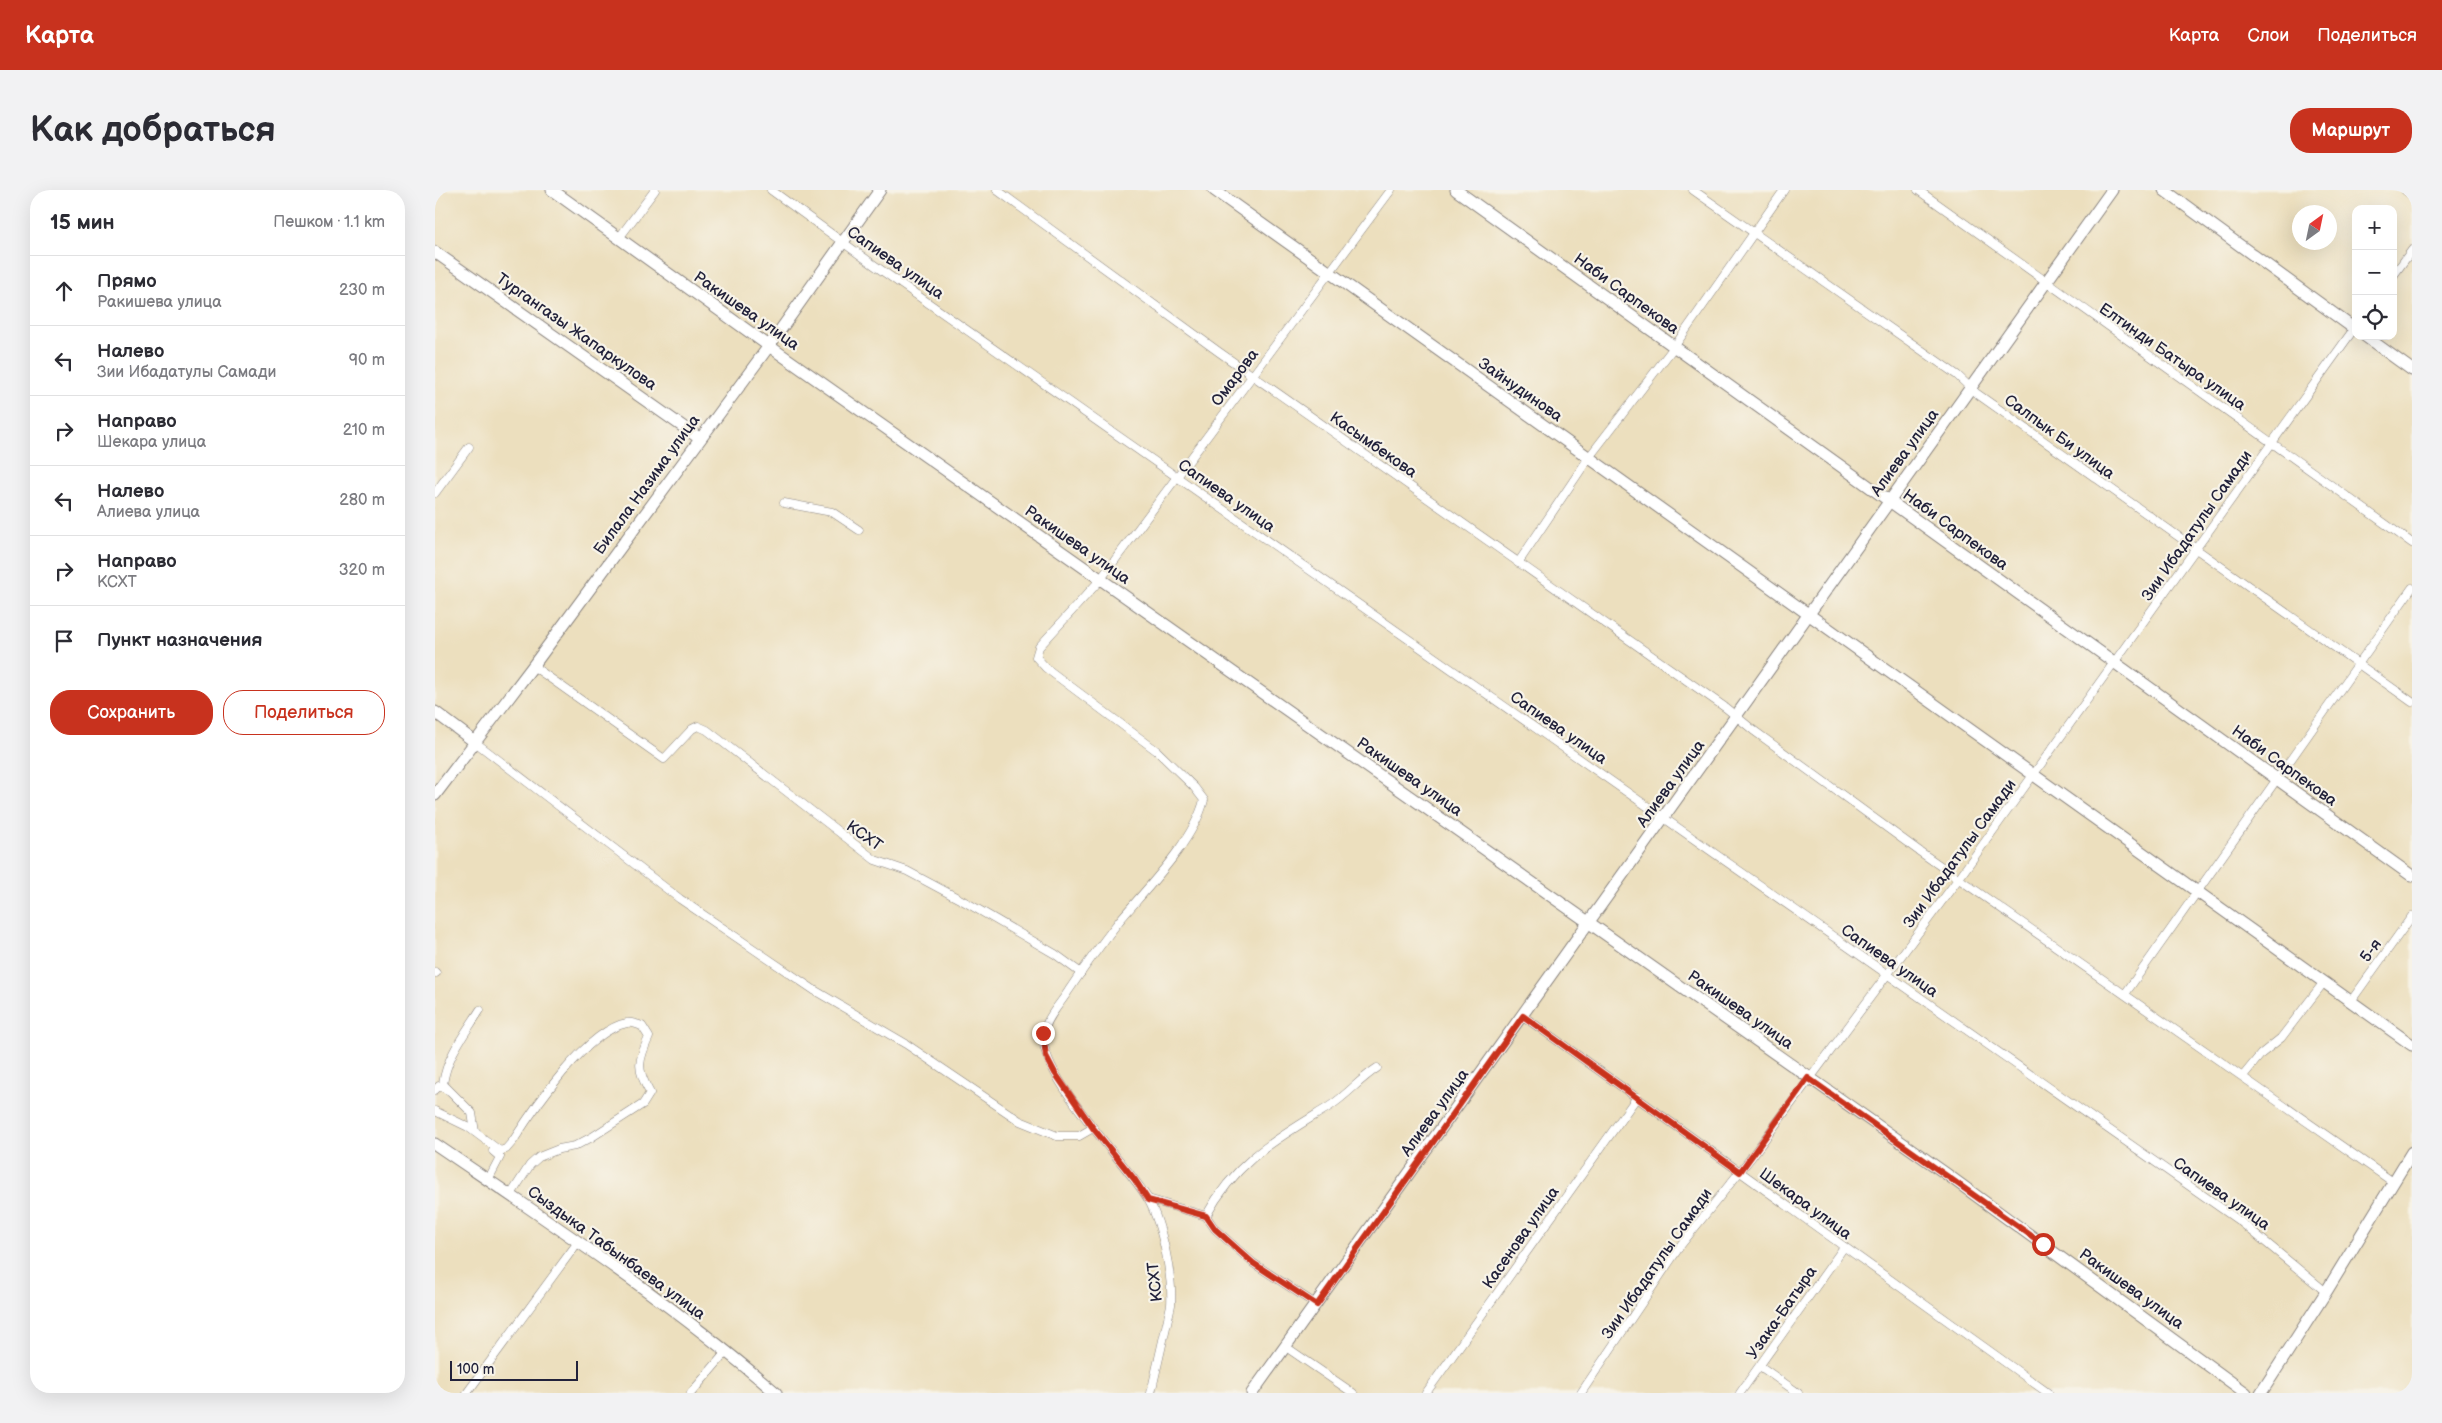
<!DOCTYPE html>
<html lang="ru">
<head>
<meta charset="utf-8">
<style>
  :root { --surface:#fff; --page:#f2f2f3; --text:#2b2b33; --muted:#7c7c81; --line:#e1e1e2; --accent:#c8321e }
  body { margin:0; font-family:"Balsamiq Sans",sans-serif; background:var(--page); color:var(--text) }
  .controls { position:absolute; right:15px; top:15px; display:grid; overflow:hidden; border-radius:10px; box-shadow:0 5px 20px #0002 }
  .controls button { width:45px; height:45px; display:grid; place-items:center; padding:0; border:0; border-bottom:1px solid var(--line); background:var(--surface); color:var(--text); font:25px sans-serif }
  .compass { position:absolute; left:1857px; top:15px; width:45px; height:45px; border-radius:50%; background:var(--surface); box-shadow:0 5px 20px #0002; rotate:33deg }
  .scale { position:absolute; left:15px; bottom:12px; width:128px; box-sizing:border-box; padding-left:5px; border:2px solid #22223b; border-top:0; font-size:14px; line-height:18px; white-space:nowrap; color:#22223b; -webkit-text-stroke:4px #f7f3e8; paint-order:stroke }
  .stop { position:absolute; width:15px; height:15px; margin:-11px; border:4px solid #c8321e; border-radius:50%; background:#fff }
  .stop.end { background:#c8321e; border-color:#fff; box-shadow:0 1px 5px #0008 }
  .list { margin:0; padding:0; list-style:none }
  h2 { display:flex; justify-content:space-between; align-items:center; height:65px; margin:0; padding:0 20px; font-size:21px }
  h2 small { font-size:16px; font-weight:400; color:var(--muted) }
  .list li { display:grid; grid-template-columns:32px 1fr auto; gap:15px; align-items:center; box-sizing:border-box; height:70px; padding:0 20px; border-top:1px solid var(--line) }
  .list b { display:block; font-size:19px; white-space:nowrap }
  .list p { margin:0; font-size:16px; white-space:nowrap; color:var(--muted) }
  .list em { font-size:16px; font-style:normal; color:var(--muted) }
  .actions { display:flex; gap:10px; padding:15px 20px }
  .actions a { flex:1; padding:11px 0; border:1px solid var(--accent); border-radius:20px; text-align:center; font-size:18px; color:var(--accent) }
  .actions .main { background:var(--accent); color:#fff }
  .icon { flex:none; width:28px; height:28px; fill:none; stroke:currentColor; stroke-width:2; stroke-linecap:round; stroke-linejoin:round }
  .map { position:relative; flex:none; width:1977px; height:1203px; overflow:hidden; border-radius:20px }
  header { display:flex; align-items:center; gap:30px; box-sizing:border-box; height:70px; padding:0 25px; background:var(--accent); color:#fff }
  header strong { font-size:24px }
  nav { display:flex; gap:28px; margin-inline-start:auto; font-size:18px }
  .intro { display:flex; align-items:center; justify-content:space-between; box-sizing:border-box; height:120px; padding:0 30px }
  h1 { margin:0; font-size:35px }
  .button { padding:12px 22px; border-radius:20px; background:var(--accent); color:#fff; font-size:18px; font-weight:700 }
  main { display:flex; gap:30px; padding:0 30px }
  aside { flex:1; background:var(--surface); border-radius:20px; box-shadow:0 5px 20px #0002 }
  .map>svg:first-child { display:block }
</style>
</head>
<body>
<header>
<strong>Карта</strong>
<nav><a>Карта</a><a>Слои</a><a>Поделиться</a></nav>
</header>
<div class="intro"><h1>Как добраться</h1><a class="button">Маршрут</a></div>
<main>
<aside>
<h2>15 мин<small>Пешком · 1.1 km</small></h2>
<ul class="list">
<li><svg class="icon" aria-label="ahead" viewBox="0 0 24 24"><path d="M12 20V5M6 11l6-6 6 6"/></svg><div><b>Прямо</b><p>Ракишева улица</p></div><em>230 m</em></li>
<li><svg class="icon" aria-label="left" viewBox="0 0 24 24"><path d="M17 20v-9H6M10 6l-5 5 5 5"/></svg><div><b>Налево</b><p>Зии Ибадатулы Самади</p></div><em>90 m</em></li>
<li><svg class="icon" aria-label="right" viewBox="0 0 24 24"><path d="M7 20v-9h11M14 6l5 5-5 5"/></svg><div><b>Направо</b><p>Шекара улица</p></div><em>210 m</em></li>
<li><svg class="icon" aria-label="left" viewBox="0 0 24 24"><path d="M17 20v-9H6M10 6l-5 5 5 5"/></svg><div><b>Налево</b><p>Алиева улица</p></div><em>280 m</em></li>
<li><svg class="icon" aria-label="right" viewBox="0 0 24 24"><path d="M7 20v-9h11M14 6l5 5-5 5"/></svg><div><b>Направо</b><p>КСХТ</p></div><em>320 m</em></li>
<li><svg class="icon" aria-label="arrive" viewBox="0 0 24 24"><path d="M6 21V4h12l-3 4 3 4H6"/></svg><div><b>Пункт назначения</b></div></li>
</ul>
<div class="actions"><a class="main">Сохранить</a><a>Поделиться</a></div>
</aside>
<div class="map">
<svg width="1977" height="1203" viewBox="0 0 1977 1203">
  <rect width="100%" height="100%" fill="#f7f3e8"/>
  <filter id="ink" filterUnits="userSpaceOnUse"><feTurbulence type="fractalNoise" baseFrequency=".02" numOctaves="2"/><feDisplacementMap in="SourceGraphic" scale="10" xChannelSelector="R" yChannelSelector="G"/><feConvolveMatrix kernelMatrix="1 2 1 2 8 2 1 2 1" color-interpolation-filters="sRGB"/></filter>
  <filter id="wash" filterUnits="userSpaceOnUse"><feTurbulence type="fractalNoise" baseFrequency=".0096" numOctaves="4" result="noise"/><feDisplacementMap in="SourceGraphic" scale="20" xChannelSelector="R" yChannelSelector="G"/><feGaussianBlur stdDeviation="1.12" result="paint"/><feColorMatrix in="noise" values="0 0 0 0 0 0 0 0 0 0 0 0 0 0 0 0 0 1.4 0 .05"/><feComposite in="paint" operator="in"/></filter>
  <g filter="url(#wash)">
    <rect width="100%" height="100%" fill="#ecdfbe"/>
  </g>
  <g filter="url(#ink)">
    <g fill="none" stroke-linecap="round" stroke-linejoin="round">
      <!-- street casing -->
      <g stroke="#87807c" stroke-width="9">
        <g id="street">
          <polyline points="336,0 439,75 1806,1032 1891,1102"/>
          <polyline points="562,0 784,162 1291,518 1318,540 1484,661 1958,992"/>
          <polyline points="1258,0 1522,185 1541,203 1977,512"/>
          <polyline points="1483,0 1977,353"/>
          <polyline points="1970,0 1977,5"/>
          <polyline points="184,48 220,0"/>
          <polyline points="1958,86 1977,60"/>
          <polyline points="0,303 34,257"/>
          <polyline points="349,313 397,322 424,340"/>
          <polyline points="1083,373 1155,266 1239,157 1349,0"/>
          <polyline points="98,476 229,569 257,539 263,536 272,540 440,670 472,681 532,713 620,764 646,783"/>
          <polyline points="40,552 245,709 379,800 471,854 585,931 622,946 644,946 658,938"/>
          <polyline points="0,782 1,783"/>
          <polyline points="1690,804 1977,398"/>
          <polyline points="1916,811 1977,726"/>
          <polyline points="1088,826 1613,1203"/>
          <polyline points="1808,886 1826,864 1846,848 1889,792"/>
          <polyline points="0,900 4,896 13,900"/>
          <path d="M0,921L33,937L65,961L71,959L78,951C99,918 152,840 192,833C196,832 202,834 207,836L214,847C203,871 201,879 215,903L208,914L157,947L140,956L124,959L104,967L95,975L75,1006"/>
          <path d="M40,942L37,923L8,894C12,865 30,844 45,820"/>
          <polyline points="53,990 65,967 58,961"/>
          <polyline points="713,1009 771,1026 780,1039 818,1073 882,1115"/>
          <path d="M771,1026C802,969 842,949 895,916C912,905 925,889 942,878"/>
          <polyline points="851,1157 918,1203"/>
          <polyline points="1325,1176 1363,1203"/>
          <polyline points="32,1203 143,1052"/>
          <polyline points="256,1203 292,1161"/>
          <path d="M716,1203L736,1115C738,1087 727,1034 713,1009C692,973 600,882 609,842C612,827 626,813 634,800C650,776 667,753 685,730C712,698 759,651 769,610L759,597L722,561L611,478L601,467L604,457L665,390L956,0"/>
          <polyline points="991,1203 1202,907"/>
          <polyline points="1146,1203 1245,1056 1315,969 1524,688 1921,136"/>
          <polyline points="1305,1203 1409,1057"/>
        </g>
      </g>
      <!-- secondary casing -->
      <g stroke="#87807c" stroke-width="13">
        <g id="secondary">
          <polyline points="117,0 334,156 1510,983 1811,1203"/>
          <polyline points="779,0 1977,855"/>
          <polyline points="1021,0 1977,686"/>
          <polyline points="1729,0 1921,140"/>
          <polyline points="0,62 264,248"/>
          <polyline points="1930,146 1977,180"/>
          <polyline points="0,522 40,552"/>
          <polyline points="0,605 98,476 334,156 445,0"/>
          <path d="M0,954C116,1033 235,1111 341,1203"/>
          <polyline points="817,1203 1677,0"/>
          <polyline points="1826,1203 1891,1102 1977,962"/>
        </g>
      </g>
      <!-- street -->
      <use href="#street" stroke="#fff" stroke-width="8"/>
      <!-- secondary -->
      <use href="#secondary" stroke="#fff" stroke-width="11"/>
    </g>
  </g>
  <g fill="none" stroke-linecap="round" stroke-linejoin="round" filter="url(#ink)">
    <!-- route -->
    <polyline stroke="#c8321e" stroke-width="6" points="608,843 611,866 620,883 658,938 700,990 713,1010 771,1026 780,1039 818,1073 882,1115 1088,826 1305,982 1373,888 1608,1054"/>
  </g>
  <g text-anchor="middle" stroke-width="4.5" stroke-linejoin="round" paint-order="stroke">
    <!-- street labels -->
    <g font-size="16" fill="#22223b" stroke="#f7f3e8">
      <text transform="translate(461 72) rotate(35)" y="6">Сапиева улица</text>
      <text transform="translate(1192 103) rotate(36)" y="6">Наби Сарпекова</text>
      <text transform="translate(312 120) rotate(35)" y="6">Ракишева улица</text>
      <text transform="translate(142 141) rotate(35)" y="6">Тургангазы Жапаркулова</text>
      <text transform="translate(1738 166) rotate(35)" y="6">Елтинди Батыра улица</text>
      <text transform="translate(799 187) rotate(-53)" y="6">Омарова</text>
      <text transform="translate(1086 199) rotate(35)" y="6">Зайнудинова</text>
      <text transform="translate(1625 246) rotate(36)" y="6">Салпык Би улица</text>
      <text transform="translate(939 254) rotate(35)" y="6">Касымбекова</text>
      <text transform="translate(1469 262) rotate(-54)" y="6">Алиева улица</text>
      <text transform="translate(211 294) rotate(-54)" y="6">Билала Назима улица</text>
      <text transform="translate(792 305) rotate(35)" y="6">Сапиева улица</text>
      <text transform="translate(1761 335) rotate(-55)" y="6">Зии Ибадатулы Самади</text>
      <text transform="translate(1521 339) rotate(36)" y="6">Наби Сарпекова</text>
      <text transform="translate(643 354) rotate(35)" y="6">Ракишева улица</text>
      <text transform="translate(1124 537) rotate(35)" y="6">Сапиева улица</text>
      <text transform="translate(1850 575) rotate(36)" y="6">Наби Сарпекова</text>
      <text transform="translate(975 586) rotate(35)" y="6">Ракишева улица</text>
      <text transform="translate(1235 593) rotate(-54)" y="6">Алиева улица</text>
      <text transform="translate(430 645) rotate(35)" y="6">КСХТ</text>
      <text transform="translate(1524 663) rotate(-54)" y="6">Зии Ибадатулы Самади</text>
      <text transform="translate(1935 760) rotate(-54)" y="6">5-я</text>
      <text transform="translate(1455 770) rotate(35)" y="6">Сапиева улица</text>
      <text transform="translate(1306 819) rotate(35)" y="6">Ракишева улица</text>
      <text transform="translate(999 922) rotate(-54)" y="6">Алиева улица</text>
      <text transform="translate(1787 1003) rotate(35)" y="6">Сапиева улица</text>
      <text transform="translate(1371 1013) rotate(36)" y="6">Шекара улица</text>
      <text transform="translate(1085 1047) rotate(-55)" y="6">Касенова улица</text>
      <text transform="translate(182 1062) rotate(36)" y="6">Сыздыка Табынбаева улица</text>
      <text transform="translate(1221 1073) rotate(-55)" y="6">Зии Ибадатулы Самади</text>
      <text transform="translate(719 1092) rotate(-96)" y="6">КСХТ</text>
      <text transform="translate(1697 1098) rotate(36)" y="6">Ракишева улица</text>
      <text transform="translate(1346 1122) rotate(-55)" y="6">Узака-Батыра</text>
    </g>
  </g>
</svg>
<div class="controls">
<button>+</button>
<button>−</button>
<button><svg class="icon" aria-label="locate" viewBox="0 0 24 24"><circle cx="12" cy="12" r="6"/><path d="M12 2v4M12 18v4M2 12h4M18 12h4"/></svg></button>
</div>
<svg class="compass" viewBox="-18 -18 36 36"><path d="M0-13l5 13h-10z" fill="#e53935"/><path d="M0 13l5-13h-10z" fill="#7c7c81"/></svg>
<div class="scale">100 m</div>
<div class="stop" style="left:1608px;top:1054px"></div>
<div class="stop end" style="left:608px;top:843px"></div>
</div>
</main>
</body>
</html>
